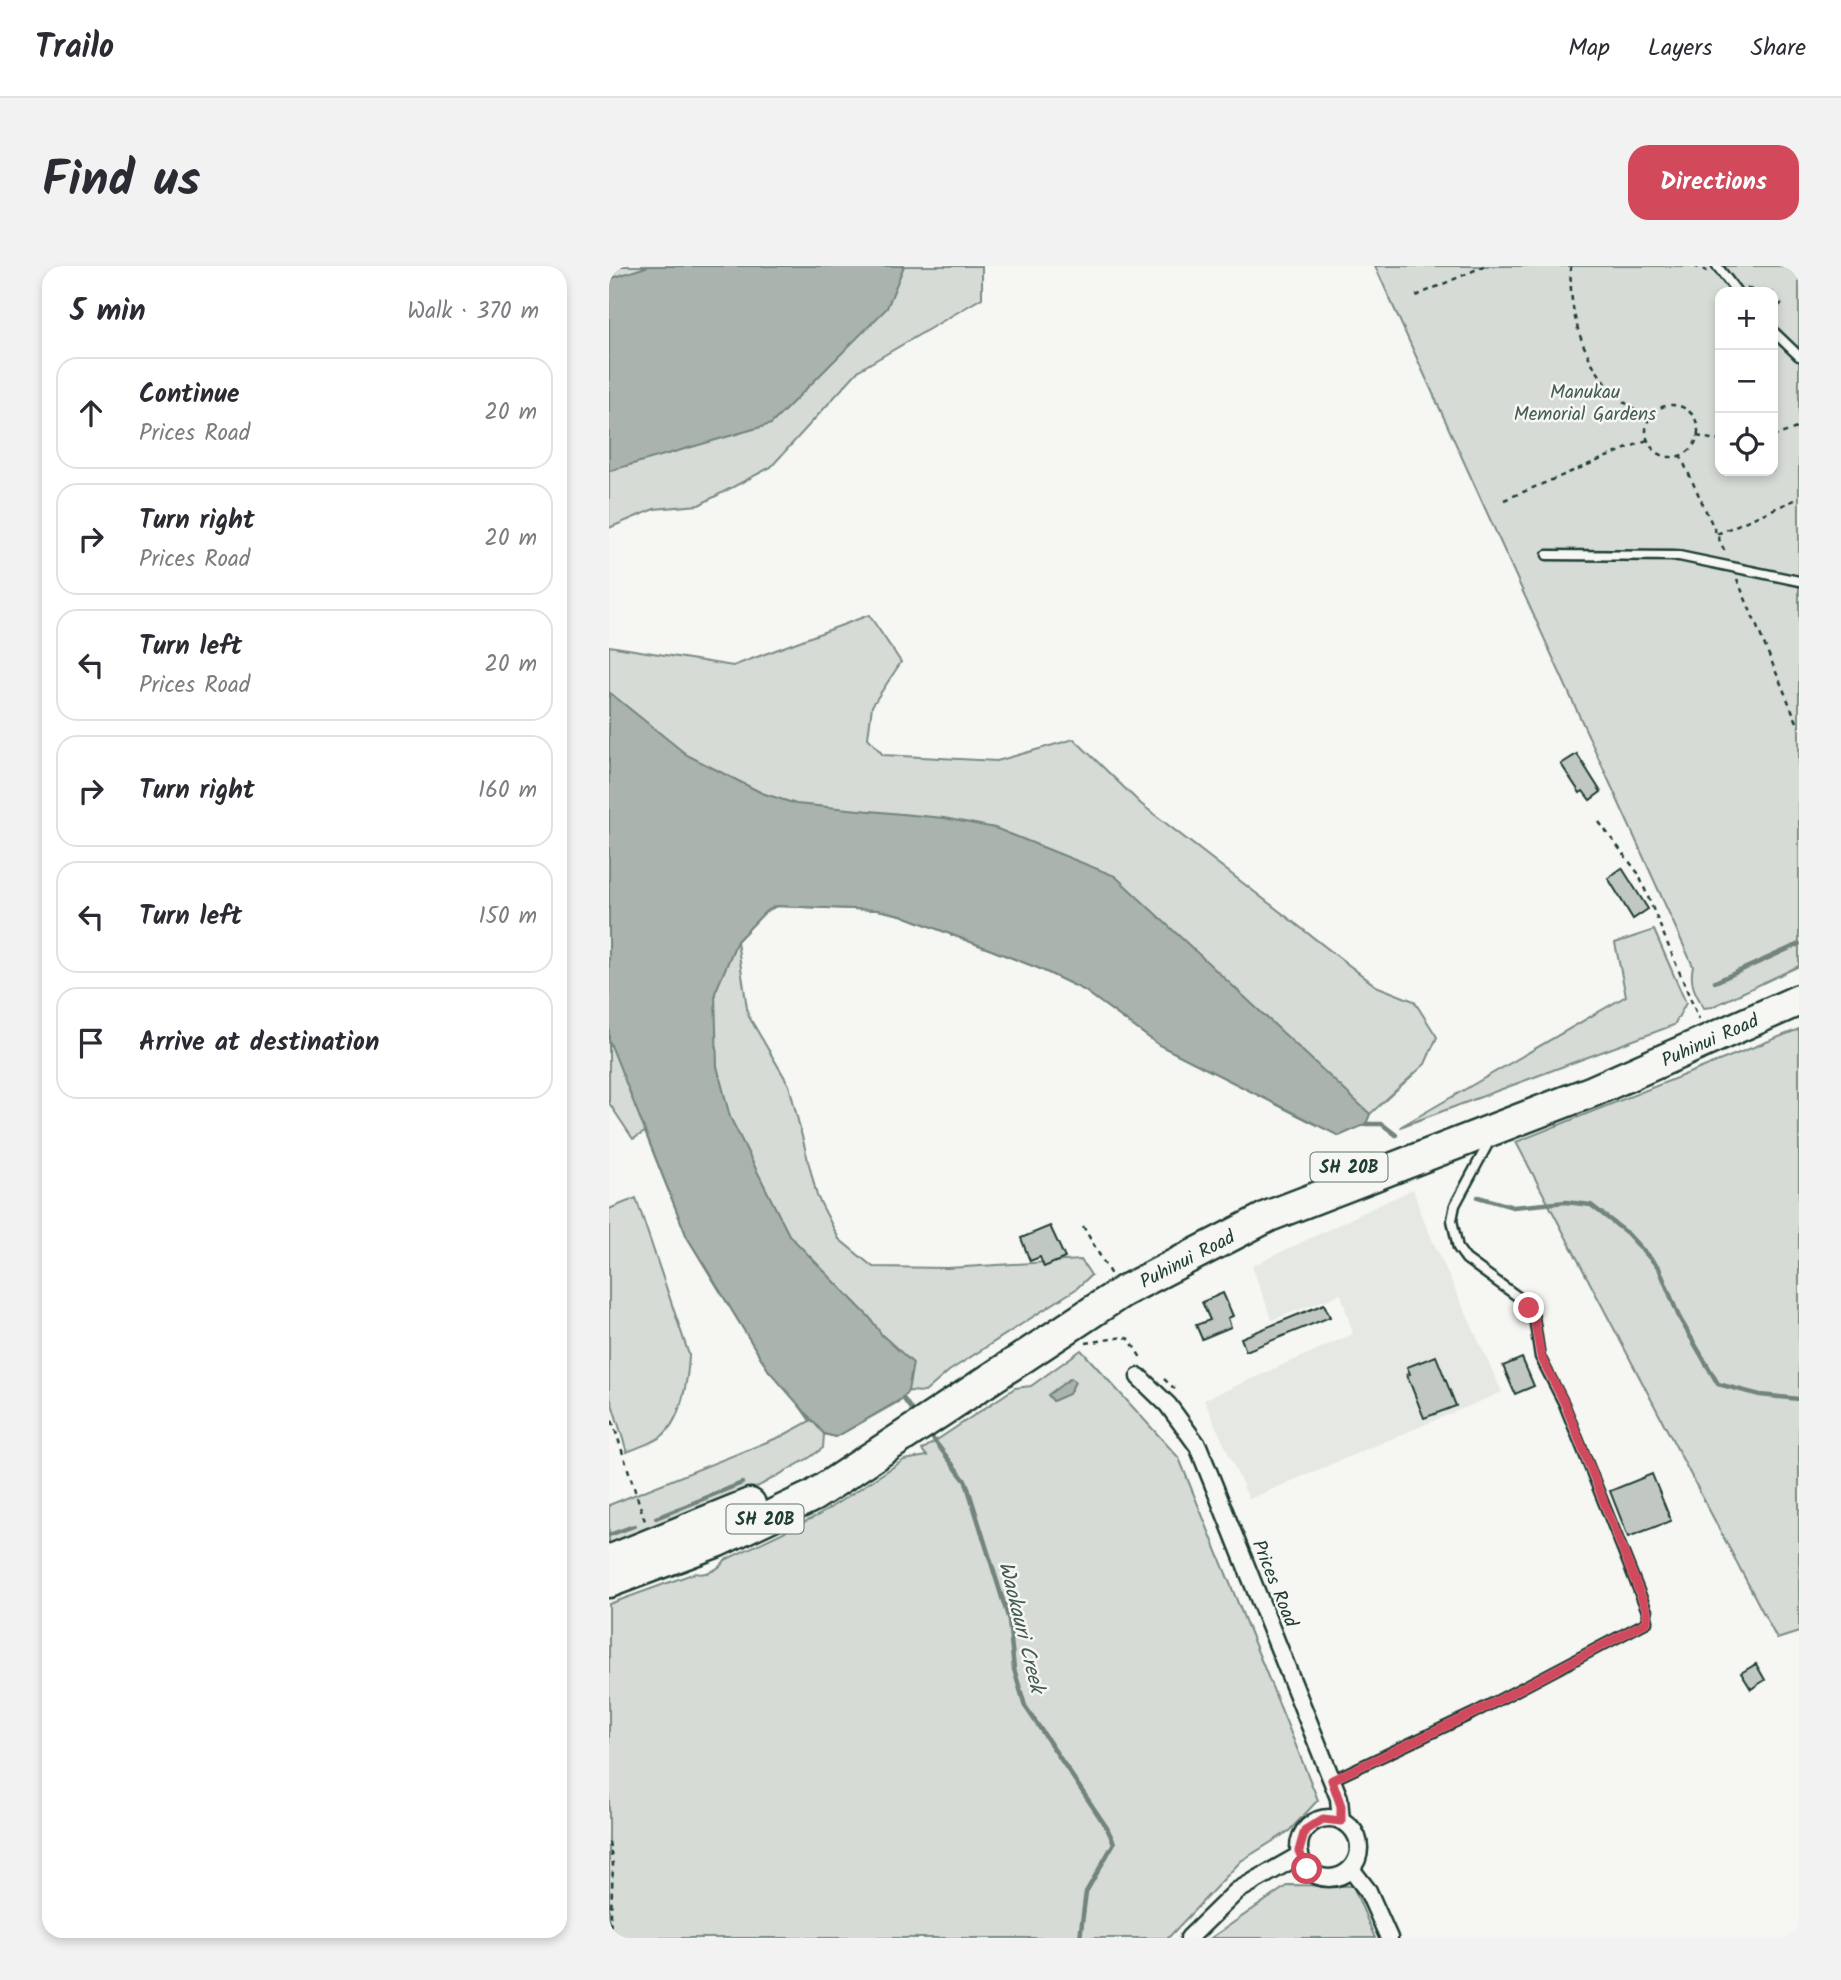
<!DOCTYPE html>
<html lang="en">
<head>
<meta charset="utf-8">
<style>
  :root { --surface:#fff; --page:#f2f2f3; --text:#2b2b33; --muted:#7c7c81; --line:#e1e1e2; --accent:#d1495b }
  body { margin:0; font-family:Kalam,sans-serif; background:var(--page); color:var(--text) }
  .controls { position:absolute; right:21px; top:21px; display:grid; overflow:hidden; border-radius:14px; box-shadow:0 4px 10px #0003 }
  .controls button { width:63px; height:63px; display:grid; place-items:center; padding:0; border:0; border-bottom:2px solid var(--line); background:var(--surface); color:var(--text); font:35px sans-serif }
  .stop { position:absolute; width:21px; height:21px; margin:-16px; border:5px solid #d1495b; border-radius:50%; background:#fff }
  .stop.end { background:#d1495b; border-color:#fff; box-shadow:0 2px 7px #0008 }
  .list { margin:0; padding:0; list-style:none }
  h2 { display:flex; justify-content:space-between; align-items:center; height:91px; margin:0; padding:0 28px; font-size:30px }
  h2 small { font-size:23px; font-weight:400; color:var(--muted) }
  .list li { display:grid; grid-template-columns:46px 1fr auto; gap:21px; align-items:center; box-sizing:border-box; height:112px; margin:0 14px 14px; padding:0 14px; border:2px solid var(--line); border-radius:21px }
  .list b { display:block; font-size:26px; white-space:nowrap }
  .list p { margin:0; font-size:23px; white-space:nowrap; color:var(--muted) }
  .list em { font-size:23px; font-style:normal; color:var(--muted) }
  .icon { flex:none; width:38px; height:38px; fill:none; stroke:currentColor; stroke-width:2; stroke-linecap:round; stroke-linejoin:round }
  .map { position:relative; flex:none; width:1190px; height:1672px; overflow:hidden; border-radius:21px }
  header { display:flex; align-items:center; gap:42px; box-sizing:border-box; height:98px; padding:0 35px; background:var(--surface); border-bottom:2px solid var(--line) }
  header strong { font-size:33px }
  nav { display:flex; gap:38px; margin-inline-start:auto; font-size:24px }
  .intro { display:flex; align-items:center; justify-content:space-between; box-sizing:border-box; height:168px; padding:0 42px }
  h1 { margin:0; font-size:49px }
  .button { padding:18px 32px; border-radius:21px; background:var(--accent); color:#fff; font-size:24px; font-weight:700 }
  main { display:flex; gap:42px; padding:0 42px }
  aside { flex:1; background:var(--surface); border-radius:21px; box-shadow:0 4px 10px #0003 }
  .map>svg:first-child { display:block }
</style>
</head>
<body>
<header>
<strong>Trailo</strong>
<nav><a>Map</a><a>Layers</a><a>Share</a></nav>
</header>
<div class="intro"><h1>Find us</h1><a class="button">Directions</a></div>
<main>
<aside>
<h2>5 min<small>Walk · 370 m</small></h2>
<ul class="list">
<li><svg class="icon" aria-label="ahead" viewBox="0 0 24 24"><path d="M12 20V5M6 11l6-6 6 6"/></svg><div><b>Continue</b><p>Prices Road</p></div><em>20 m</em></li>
<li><svg class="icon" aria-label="right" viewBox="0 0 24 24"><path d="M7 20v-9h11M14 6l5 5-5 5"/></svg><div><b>Turn right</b><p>Prices Road</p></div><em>20 m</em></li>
<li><svg class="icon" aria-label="left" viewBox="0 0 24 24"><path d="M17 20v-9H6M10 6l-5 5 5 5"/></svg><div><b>Turn left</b><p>Prices Road</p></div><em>20 m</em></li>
<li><svg class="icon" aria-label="right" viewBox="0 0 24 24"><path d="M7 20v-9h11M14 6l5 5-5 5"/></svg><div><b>Turn right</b></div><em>160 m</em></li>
<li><svg class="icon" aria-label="left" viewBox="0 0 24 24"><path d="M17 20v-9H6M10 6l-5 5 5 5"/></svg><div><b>Turn left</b></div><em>150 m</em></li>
<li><svg class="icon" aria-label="arrive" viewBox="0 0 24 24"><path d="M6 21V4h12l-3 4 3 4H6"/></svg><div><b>Arrive at destination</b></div></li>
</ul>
</aside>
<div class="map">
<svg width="1190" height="1672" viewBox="0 0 1190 1672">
  <rect width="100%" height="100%" fill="#f6f6f2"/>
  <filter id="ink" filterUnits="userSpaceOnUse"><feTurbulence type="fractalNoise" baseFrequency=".0143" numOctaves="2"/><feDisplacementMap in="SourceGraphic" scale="14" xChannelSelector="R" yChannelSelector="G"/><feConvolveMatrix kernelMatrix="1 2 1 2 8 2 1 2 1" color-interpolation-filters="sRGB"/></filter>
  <g filter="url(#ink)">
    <!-- built -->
    <polygon fill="#e6e8e4" points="804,923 812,949 893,1126 640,1233 595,1134 744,1068 732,1028 663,1054 643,1000"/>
    <!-- green -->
    <g fill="#d6dbd6" stroke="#7a8c85" stroke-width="2" fill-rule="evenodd">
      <polygon points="0,0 373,0 373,32 250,104 162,201 90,239 45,243 0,262"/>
      <path d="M766,0H1190V700L1103,741L1095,742C1086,727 1080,717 1084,700ZM1111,26H1164V205H1111Z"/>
      <polygon points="260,349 292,396 263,440 259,472 274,489 388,495 465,473 532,538 767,720 805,735 828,771 816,798 761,848 757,858 730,870 550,779 475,724 429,702 292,649 269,644 167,640 156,646 128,675 139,749 180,819 208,930 230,973 264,1001 339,1002 472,994 482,1009 467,1023 340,1105 316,1126 299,1125 289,1136 227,1171 215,1168 214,1182 200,1192 98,1249 0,1279 0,1239 173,1170 201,1155 178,1122 160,1105 78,971 36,866 24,873 0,837 0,380 124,400"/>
      <polygon points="1045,664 1077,737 1065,759 791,861 1017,730 1006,677"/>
      <polygon points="1190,763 1190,1366 1168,1373 907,876"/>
      <path d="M27,932L80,1089C79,1113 73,1153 53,1170C44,1177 29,1181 18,1186L0,1128V943Z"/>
      <path d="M472,1084L570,1192L709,1534L680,1565L632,1595L559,1672H0V1338L86,1307C97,1310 111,1303 116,1294L210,1249L295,1194L318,1190L313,1184L406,1122L422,1120Z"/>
      <polygon points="679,1619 744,1620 766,1672 602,1672"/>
    </g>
    <!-- water -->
    <g fill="#aab3ae" stroke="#72847d" stroke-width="2">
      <polygon points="40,0 295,0 278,42 162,158 0,205 0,13"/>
      <polygon points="0,426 78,489 153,527 187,538 335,552 386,562 506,610 761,848 757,858 730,870 550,779 475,724 429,702 292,649 269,644 167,640 156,646 128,675 106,727 108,800 121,851 180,969 261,1052 273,1069 304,1097 299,1125 294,1132 227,1171 215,1168 160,1105 78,971 0,774"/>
      <polygon points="462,1112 466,1116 460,1128 444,1135 439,1129"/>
    </g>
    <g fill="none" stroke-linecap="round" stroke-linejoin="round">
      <!-- stream -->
      <g stroke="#72847d" stroke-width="4.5">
        <polyline points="1106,716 1190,678"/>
        <polyline points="757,858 773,858 787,869"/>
        <polyline points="869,931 904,941 957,936 982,939 1018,967 1050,1002 1070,1051 1109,1118 1151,1129 1190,1133"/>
        <polyline points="294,1132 307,1150"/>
        <polyline points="318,1165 357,1216 400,1354 405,1403 416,1440 498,1562 505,1577 477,1626 471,1672"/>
        <polyline points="47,1252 133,1217"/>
        <polyline points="0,1269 25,1260"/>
      </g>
    </g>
    <!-- building -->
    <g fill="#c1c8c3" stroke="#1f3d34" stroke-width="2">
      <polygon points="968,488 992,526 981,534 974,525 971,527 952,498"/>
      <polygon points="1013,602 1039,643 1024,653 999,612"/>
      <polygon points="441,960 456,992 435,1001 431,991 421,995 412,972"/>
      <polygon points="614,1027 624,1050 619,1052 622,1061 593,1073 587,1059 601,1054 593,1036"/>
      <polygon points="715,1038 721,1051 637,1085 632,1072"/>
      <polygon points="827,1090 847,1140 815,1152 798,1109 801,1108 798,1101"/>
      <polygon points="913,1092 925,1120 906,1128 894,1100"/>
      <polygon points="1043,1208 1062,1255 1019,1271 1001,1225"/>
      <polygon points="1147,1398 1156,1414 1142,1423 1132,1407"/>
    </g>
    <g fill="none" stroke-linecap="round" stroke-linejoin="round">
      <!-- lane casing -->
      <g stroke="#1f3d34" stroke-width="13">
        <g id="lane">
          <polyline points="1108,0 1128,26"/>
          <polyline points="1164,65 1190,90"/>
          <polyline points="938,289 1070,290 1190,315"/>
          <polyline points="723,1514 863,1448 1038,1356 1038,1345 955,1138 931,1091 925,1051 912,1033 857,993 849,982 843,954 846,939 880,876"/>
        </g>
      </g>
      <!-- street casing -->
      <g stroke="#1f3d34" stroke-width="21">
        <g id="street">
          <polyline points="530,1111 559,1139 589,1180 730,1532 732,1555"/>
          <circle cx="720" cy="1582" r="30"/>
          <polyline points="742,1603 759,1625 780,1672"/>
          <polyline points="580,1672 628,1625 691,1589"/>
        </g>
      </g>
      <!-- highway casing -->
      <g stroke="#1f3d34" stroke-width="35">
        <g id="highway">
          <polyline points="0,1295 141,1238"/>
          <path id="s1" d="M0,1316L109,1275L204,1230L513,1026L660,950L984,825L1190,734"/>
        </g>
      </g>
      <!-- path -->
      <g stroke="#1f3d34" stroke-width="2.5" stroke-dasharray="5 5" stroke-linecap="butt">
        <path d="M962,0C958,59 984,125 1040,152"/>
        <polyline points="1085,0 1098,5"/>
        <polyline points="1138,22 1148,26"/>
        <polyline points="807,30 875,0"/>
        <polyline points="1164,33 1173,37 1164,45"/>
        <circle cx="1063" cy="165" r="26"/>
        <polyline points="1088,170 1111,175"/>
        <polyline points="1164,171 1190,161"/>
        <polyline points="1071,189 1117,288"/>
        <polyline points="895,234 1038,174"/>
        <polyline points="1108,268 1190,232"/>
        <polyline points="1128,313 1190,461"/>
        <polyline points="990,556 1029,607 1090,753"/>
        <polyline points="474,960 502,1009"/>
        <polyline points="477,1077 515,1071 520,1073 534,1095"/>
        <polyline points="555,1113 568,1125"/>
        <polyline points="0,1145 37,1258"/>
        <polyline points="0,1576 4,1598 1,1672"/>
      </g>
      <!-- lane -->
      <use href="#lane" stroke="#f6f6f2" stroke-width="8"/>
      <!-- street -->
      <use href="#street" stroke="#f6f6f2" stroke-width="16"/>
      <!-- highway -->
      <use href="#highway" stroke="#f6f6f2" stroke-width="30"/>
    </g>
  </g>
  <g fill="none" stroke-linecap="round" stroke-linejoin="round" filter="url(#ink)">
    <!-- route -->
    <polyline stroke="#d1495b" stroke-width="9" points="698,1603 690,1585 696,1564 714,1553 732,1555 732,1540 723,1514 863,1448 1038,1356 1038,1345 956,1138 932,1091 925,1051 920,1042"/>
  </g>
  <g text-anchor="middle" stroke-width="5" stroke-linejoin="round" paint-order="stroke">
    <!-- shield labels -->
    <g fill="#f6f6f2" stroke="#60746d" stroke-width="2">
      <rect x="701.5" y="886.5" width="77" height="29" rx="5"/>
      <rect x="117.5" y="1238.5" width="77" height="29" rx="5"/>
    </g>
    <g font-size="18" font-weight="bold" fill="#1f3d34">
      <text x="740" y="907">SH 20B</text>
      <text x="156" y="1259">SH 20B</text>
    </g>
    <!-- park labels -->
    <g font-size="19" fill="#445d54" stroke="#f6f6f2">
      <text x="976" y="132">Manukau<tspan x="976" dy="22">Memorial Gardens</tspan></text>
    </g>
    <!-- street labels -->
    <g font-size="19" fill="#1f3d34" stroke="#f6f6f2">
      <text dy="7" stroke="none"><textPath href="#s1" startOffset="1232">Puhinui Road</textPath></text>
      <text dy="7" stroke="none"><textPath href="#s1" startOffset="665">Puhinui Road</textPath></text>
      <text transform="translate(667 1317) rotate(68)" y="7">Prices Road</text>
    </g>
    <!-- water labels -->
    <g font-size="21" font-style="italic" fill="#425a52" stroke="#f6f6f2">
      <text transform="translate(413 1361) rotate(76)" y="7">Waokauri Creek</text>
    </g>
  </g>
</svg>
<div class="controls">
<button>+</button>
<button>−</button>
<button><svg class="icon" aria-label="locate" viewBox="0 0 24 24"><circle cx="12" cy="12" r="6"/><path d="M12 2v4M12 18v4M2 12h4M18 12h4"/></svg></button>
</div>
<div class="stop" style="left:698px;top:1603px"></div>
<div class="stop end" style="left:920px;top:1042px"></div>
</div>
</main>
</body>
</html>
